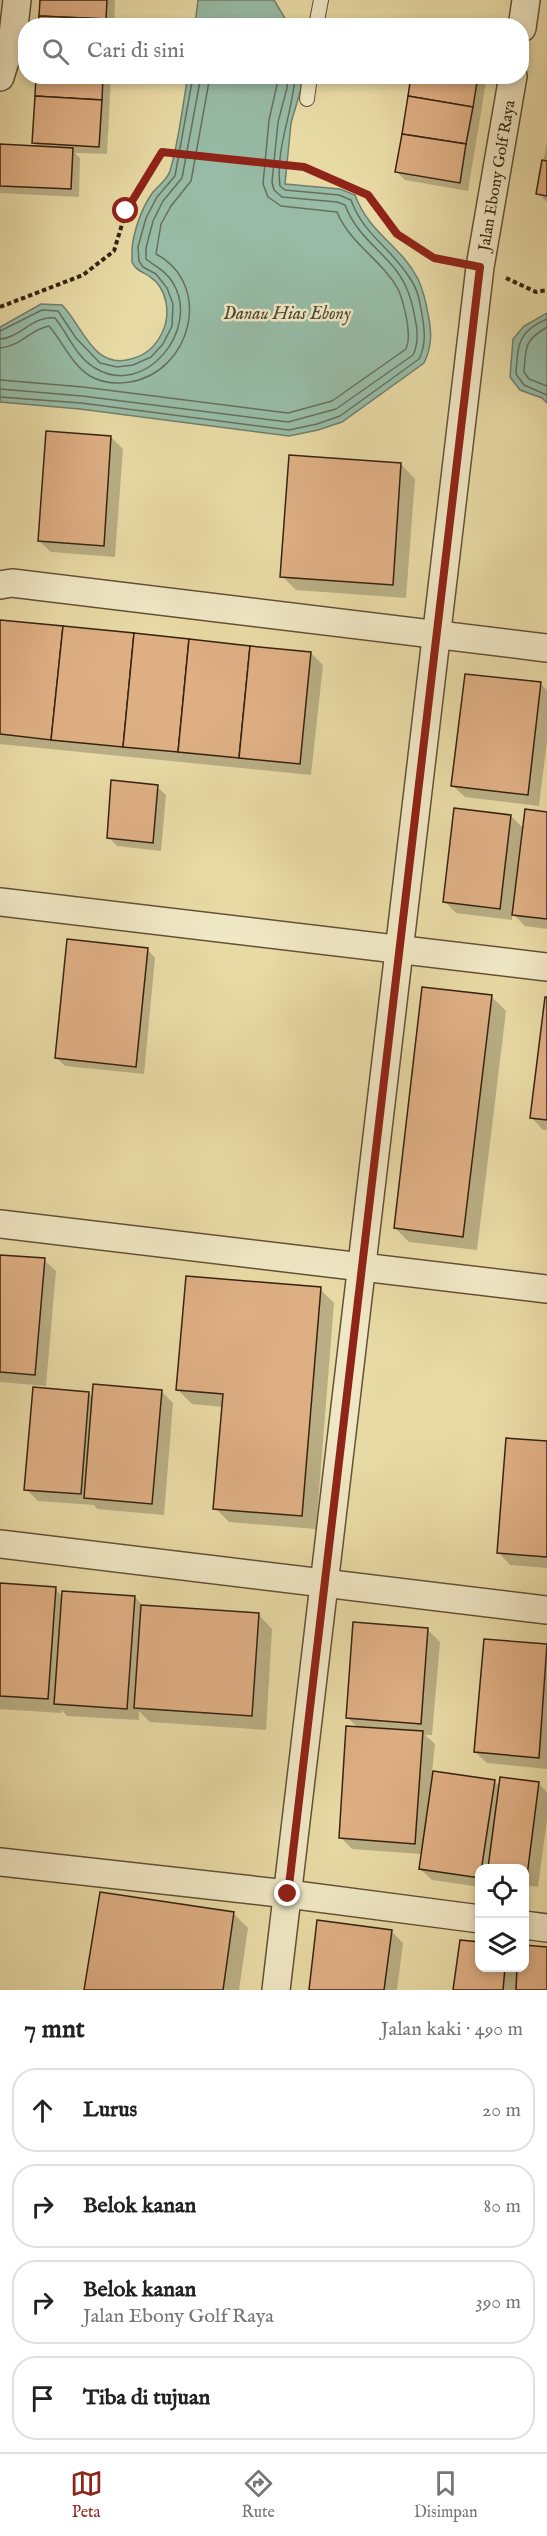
<!DOCTYPE html>
<html lang="id">
<head>
<meta charset="utf-8">
<style>
  :root { --surface:#fff; --page:#f2f2f2; --text:#222; --muted:#767676; --line:#e0e0e0; --accent:#8f2418 }
  body { margin:0; font-family:"IM FELL English",serif; background:var(--page); color:var(--text) }
  .controls { position:absolute; right:18px; bottom:18px; display:grid; overflow:hidden; border-radius:12px; box-shadow:0 3px 9px #0003 }
  .controls button { width:54px; height:54px; display:grid; place-items:center; padding:0; border:0; border-bottom:2px solid var(--line); background:var(--surface); color:var(--text); font:30px sans-serif }
  .stop { position:absolute; width:18px; height:18px; margin:-14px; border:4px solid #8f2418; border-radius:50%; background:#fff }
  .stop.end { background:#8f2418; border-color:#fff; box-shadow:0 2px 6px #0008 }
  .list { margin:0; padding:0; list-style:none }
  h2 { display:flex; justify-content:space-between; align-items:center; height:78px; margin:0; padding:0 24px; font-size:26px }
  h2 small { font-size:20px; font-weight:400; color:var(--muted) }
  .list li { display:grid; grid-template-columns:39px 1fr auto; gap:18px; align-items:center; box-sizing:border-box; height:84px; margin:0 12px 12px; padding:0 12px; border:2px solid var(--line); border-radius:24px }
  .list b { display:block; font-size:22px; white-space:nowrap }
  .list p { margin:0; font-size:20px; white-space:nowrap; color:var(--muted) }
  .list em { font-size:20px; font-style:normal; color:var(--muted) }
  .icon { flex:none; width:33px; height:33px; fill:none; stroke:currentColor; stroke-width:2; stroke-linecap:round; stroke-linejoin:round }
  .map { position:relative; flex:none; width:547px; height:1990px; overflow:hidden }
  .search { position:absolute; background:var(--surface); box-shadow:0 3px 9px #0003; left:18px; right:18px; top:18px; height:66px; display:flex; align-items:center; gap:15px; box-sizing:border-box; padding:0 21px; border-radius:24px; color:var(--muted); font-size:22px }
  .sheet { height:462px; background:var(--surface) }
  nav { display:flex; justify-content:space-around; align-items:center; box-sizing:border-box; height:84px; border-top:2px solid var(--line); background:var(--surface); font-size:16px; color:var(--muted) }
  nav a { display:grid; justify-items:center; gap:3px }
  nav .on { color:var(--accent) }
  .map>svg:first-child { display:block }
</style>
</head>
<body>
<div class="map">
<svg width="547" height="1990" viewBox="0 0 547 1990">
  <rect width="100%" height="100%" fill="#e8daa5"/>
  <filter id="stains"><feTurbulence type="fractalNoise" baseFrequency=".00333" numOctaves="4"/><feColorMatrix values="0 0 0 0 .2 0 0 0 0 .09 0 0 0 0 .02 0 0 0 .5 -.17"/></filter>
  <radialGradient id="worn" r=".72"><stop offset=".6" stop-color="#630" stop-opacity="0"/><stop offset="1" stop-color="#630" stop-opacity=".3"/></radialGradient>
  <!-- water -->
  <g fill="#97bba6" stroke="#717e6a" stroke-width="1.5">
    <polygon points="198,0 274,0 289,25 195,25"/>
    <path d="M188,76L301,77V89L291,123L285,184L340,189L355,195C370,235 400,244 418,279C423,290 426,302 428,314C432,332 432,347 424,363L342,422L318,430L289,436L80,409L0,402V327L41,304L62,305C83,326 93,370 131,359C146,355 155,347 162,333C171,315 168,288 149,276C143,272 135,270 132,262C132,258 132,252 132,248C134,230 142,207 153,192C158,186 167,180 170,171C179,141 182,108 188,76Z"/>
    <polygon points="547,313 547,403 542,398 520,390 510,377 513,339 524,326"/>
  </g>
  <!-- shadow -->
  <g fill="#0003">
    <polygon points="41,0 115,0 114,26 40,26"/>
    <polygon points="37,76 111,76 107,154 75,153 80,158 79,197 0,193 0,146 39,148 34,143"/>
    <polygon points="413,76 487,76 468,191 405,180 397,172"/>
    <polygon points="547,141 547,202 538,193"/>
    <polygon points="111,437 123,449 115,557 51,552 39,541"/>
    <polygon points="401,464 415,479 406,598 296,590 282,576"/>
    <polygon points="0,622 311,653 323,665 311,775 0,744"/>
    <polygon points="541,684 547,690 547,741 539,806 465,797 453,786"/>
    <polygon points="157,787 166,795 161,851 117,846 108,837"/>
    <polygon points="547,813 547,929 525,926 512,913 512,920 456,913 445,902 511,816 524,829"/>
    <polygon points="147,949 155,958 144,1074 65,1066 57,1058"/>
    <polygon points="491,996 506,1011 477,1250 409,1242 395,1228"/>
    <polygon points="547,999 547,1130 543,1130 532,1118"/>
    <polygon points="0,1256 44,1260 56,1271 46,1386 0,1382"/>
    <polygon points="320,1289 334,1303 316,1529 229,1522 215,1508 223,1407 192,1404 178,1390"/>
    <polygon points="161,1391 173,1403 164,1515 97,1509 94,1505 38,1501 26,1489 88,1393 94,1398"/>
    <polygon points="547,1443 547,1568 510,1565 499,1553"/>
    <polygon points="0,1585 55,1589 63,1597 135,1597 144,1607 258,1614 272,1629 266,1730 150,1722 139,1711 139,1720 67,1716 62,1710 61,1713 0,1709"/>
    <polygon points="428,1630 440,1642 432,1735 425,1735 435,1744 432,1772 494,1781 500,1787 538,1783 547,1792 547,1819 538,1887 524,1885 524,1868 480,1868 480,1887 432,1880 420,1869 422,1854 352,1849 340,1837 358,1728 347,1717"/>
    <polygon points="485,1640 547,1645 547,1769 487,1763 475,1752"/>
    <polygon points="233,1913 248,1928 239,1990 86,1990"/>
    <polygon points="391,1931 403,1943 397,1990 310,1990"/>
    <polygon points="547,1948 547,1990 455,1990 480,1968 524,1968"/>
  </g>
  <g fill="none" stroke-linecap="round" stroke-linejoin="round">
    <!-- shore -->
    <g stroke="#676f5c" stroke-width="1.5">
      <path d="M547,319C517,332 518,345 516,374L524,385L547,395"/>
      <path d="M547,327C524,341 526,346 524,372L529,379L547,386"/>
      <polyline points="0,331 42,310 58,311 76,338 100,363 117,367 133,365 151,357 163,344 172,326 173,304 167,288 156,274 143,267 139,261 138,247 146,218 157,197 175,176 193,76"/>
      <path d="M0,339C20,338 33,315 55,318C68,334 76,357 95,368C145,399 201,329 173,283C166,271 156,267 146,259V248L153,221L163,201L182,178L201,76"/>
      <path d="M0,348C19,347 31,329 49,326C63,342 71,364 90,376C102,383 117,384 130,382C191,372 214,285 156,254L161,224L171,206L191,181L210,76"/>
      <path d="M0,380L83,387L288,413L332,401L406,349C410,340 408,330 407,321C405,311 403,299 398,289C382,260 350,244 337,212L281,206L268,197L263,184L269,120L279,76"/>
      <path d="M0,389L82,396L288,422L336,409L413,355C419,343 418,331 415,318C413,307 411,297 406,287C392,255 359,242 345,205L337,202L282,197L274,190L272,182L278,122L287,88L288,76"/>
      <path d="M0,397L81,403L289,430L317,424L340,416L419,359C426,345 425,331 422,315C420,303 418,290 411,280C392,248 364,236 351,200L339,195L285,190L280,186C275,149 293,112 295,76"/>
    </g>
  </g>
  <!-- building -->
  <g fill="#dfaf84" stroke="#372311" stroke-width="1.5">
    <polygon points="40,0 107,0 106,19 39,16"/>
    <polygon points="39,16 106,19 106,26 38,26"/>
    <polygon points="36,76 103,76 102,100 35,96"/>
    <polygon points="411,76 478,76 473,107 408,96"/>
    <polygon points="35,96 102,100 99,147 32,143"/>
    <polygon points="408,96 473,107 466,144 402,134"/>
    <polygon points="402,134 466,144 460,183 395,172"/>
    <polygon points="0,144 73,148 71,189 0,186"/>
    <polygon points="542,160 547,161 547,196 536,194"/>
    <polygon points="46,431 111,436 104,546 38,541"/>
    <polygon points="289,455 401,463 393,585 280,577"/>
    <polygon points="0,620 63,626 51,740 0,734"/>
    <polygon points="63,626 134,633 123,747 51,740"/>
    <polygon points="134,633 189,639 178,752 123,747"/>
    <polygon points="189,639 250,646 239,758 178,752"/>
    <polygon points="250,646 311,652 300,764 239,758"/>
    <polygon points="465,674 541,682 528,795 451,786"/>
    <polygon points="111,780 158,785 153,843 107,838"/>
    <polygon points="454,808 511,815 500,909 443,902"/>
    <polygon points="525,809 547,812 547,919 512,915"/>
    <polygon points="67,939 148,948 136,1067 55,1058"/>
    <polygon points="422,987 492,995 463,1237 394,1228"/>
    <polygon points="545,997 547,997 547,1120 530,1118"/>
    <polygon points="0,1255 45,1258 35,1375 0,1372"/>
    <polygon points="186,1276 321,1287 302,1516 213,1509 223,1394 176,1390"/>
    <polygon points="93,1384 162,1390 152,1504 84,1498"/>
    <polygon points="33,1387 89,1392 81,1494 24,1490"/>
    <polygon points="506,1438 547,1441 547,1557 497,1553"/>
    <polygon points="0,1583 56,1587 48,1699 0,1696"/>
    <polygon points="62,1591 135,1596 127,1709 54,1704"/>
    <polygon points="141,1605 259,1613 252,1716 134,1708"/>
    <polygon points="353,1622 428,1628 421,1724 346,1718"/>
    <polygon points="484,1639 547,1644 539,1758 474,1752"/>
    <polygon points="346,1726 423,1731 415,1844 339,1838"/>
    <polygon points="433,1771 495,1780 480,1878 419,1869"/>
    <polygon points="500,1777 539,1782 527,1876 524,1875 524,1868 488,1868"/>
    <polygon points="100,1892 234,1912 223,1990 84,1990"/>
    <polygon points="317,1920 392,1930 384,1990 309,1990"/>
    <polygon points="460,1940 480,1942 480,1968 505,1968 503,1990 453,1990"/>
    <polygon points="524,1945 547,1947 547,1990 516,1990 517,1968 524,1968"/>
  </g>
  <g fill="none" stroke-linecap="round" stroke-linejoin="round">
    <!-- lane casing -->
    <g stroke="#635136" stroke-width="16">
      <g id="lane">
        <polyline points="316,26 321,0"/>
        <polyline points="307,99 310,76"/>
      </g>
    </g>
    <!-- street casing -->
    <g stroke="#635136" stroke-width="30">
      <g id="street">
        <polyline points="522,28 526,0"/>
        <polyline points="0,77 13,35 17,0"/>
        <polyline points="0,585 12,583 547,648"/>
        <polyline points="0,902 547,967"/>
        <polyline points="0,1224 547,1289"/>
        <polyline points="0,1544 547,1610"/>
        <polyline points="0,1862 288,1894 480,1919"/>
        <polyline points="524,1925 547,1928"/>
        <path id="s1" d="M276,1990L480,267L513,76"/>
      </g>
    </g>
    <!-- path -->
    <g stroke="#372311" stroke-width="4" stroke-dasharray="4.5 3" stroke-linecap="butt">
      <polyline points="506,278 536,292 547,290"/>
      <polyline points="0,307 83,275 114,251 126,211 162,152 304,167 368,195 397,234 434,259 453,262"/>
    </g>
    <!-- lane -->
    <use href="#lane" stroke="#f0e7c4" stroke-width="14"/>
    <!-- street -->
    <use href="#street" stroke="#f0e7c4" stroke-width="27"/>
  </g>
  <g fill="none" stroke-linecap="round" stroke-linejoin="round">
    <!-- route -->
    <polyline stroke="#8f2418" stroke-width="8" points="126,211 162,152 304,167 368,195 397,234 434,258 480,267 288,1894"/>
  </g>
  <g text-anchor="middle" stroke-width="5" stroke-linejoin="round" paint-order="stroke">
    <!-- street labels -->
    <g font-size="16" fill="#372311" stroke="#f0e7c4">
      <text dy="6" stroke="none"><textPath href="#s1" startOffset="1828">Jalan Ebony Golf Raya</textPath></text>
    </g>
    <!-- water labels -->
    <g font-size="18" font-style="italic" fill="#4f4936" stroke="#f0e7c4">
      <text x="287" y="319">Danau Hias Ebony</text>
    </g>
  </g>
  <rect width="100%" height="100%" filter="url(#stains)"/>
  <rect width="100%" height="100%" fill="url(#worn)"/>
</svg>
<div class="controls">
<button><svg class="icon" aria-label="locate" viewBox="0 0 24 24"><circle cx="12" cy="12" r="6"/><path d="M12 2v4M12 18v4M2 12h4M18 12h4"/></svg></button>
<button><svg class="icon" aria-label="layers" viewBox="0 0 24 24"><path d="M12 4l9 5-9 5-9-5zM3 14l9 5 9-5"/></svg></button>
</div>
<div class="stop" style="left:126px;top:211px"></div>
<div class="stop end" style="left:288px;top:1894px"></div>
<div class="search"><svg class="icon" aria-label="search" viewBox="0 0 24 24"><circle cx="10" cy="10" r="6"/><path d="M15 15l6 6"/></svg>Cari di sini</div>
</div>
<section class="sheet">
<h2>7 mnt<small>Jalan kaki · 490 m</small></h2>
<ul class="list">
<li><svg class="icon" aria-label="ahead" viewBox="0 0 24 24"><path d="M12 20V5M6 11l6-6 6 6"/></svg><div><b>Lurus</b></div><em>20 m</em></li>
<li><svg class="icon" aria-label="right" viewBox="0 0 24 24"><path d="M7 20v-9h11M14 6l5 5-5 5"/></svg><div><b>Belok kanan</b></div><em>80 m</em></li>
<li><svg class="icon" aria-label="right" viewBox="0 0 24 24"><path d="M7 20v-9h11M14 6l5 5-5 5"/></svg><div><b>Belok kanan</b><p>Jalan Ebony Golf Raya</p></div><em>390 m</em></li>
<li><svg class="icon" aria-label="arrive" viewBox="0 0 24 24"><path d="M6 21V4h12l-3 4 3 4H6"/></svg><div><b>Tiba di tujuan</b></div></li>
</ul>
</section>
<nav>
<a class="on"><svg class="icon" aria-label="map" viewBox="0 0 24 24"><path d="M3 6l6-2 6 2 6-2v14l-6 2-6-2-6 2zM9 4v14M15 6v14"/></svg>Peta</a>
<a><svg class="icon" aria-label="directions" viewBox="0 0 24 24"><path d="M12 3l9 9-9 9-9-9zM9 14v-3h6M13 9l2 2-2 2"/></svg>Rute</a>
<a><svg class="icon" aria-label="saved" viewBox="0 0 24 24"><path d="M7 4h10v16l-5-4-5 4z"/></svg>Disimpan</a>
</nav>
</body>
</html>
